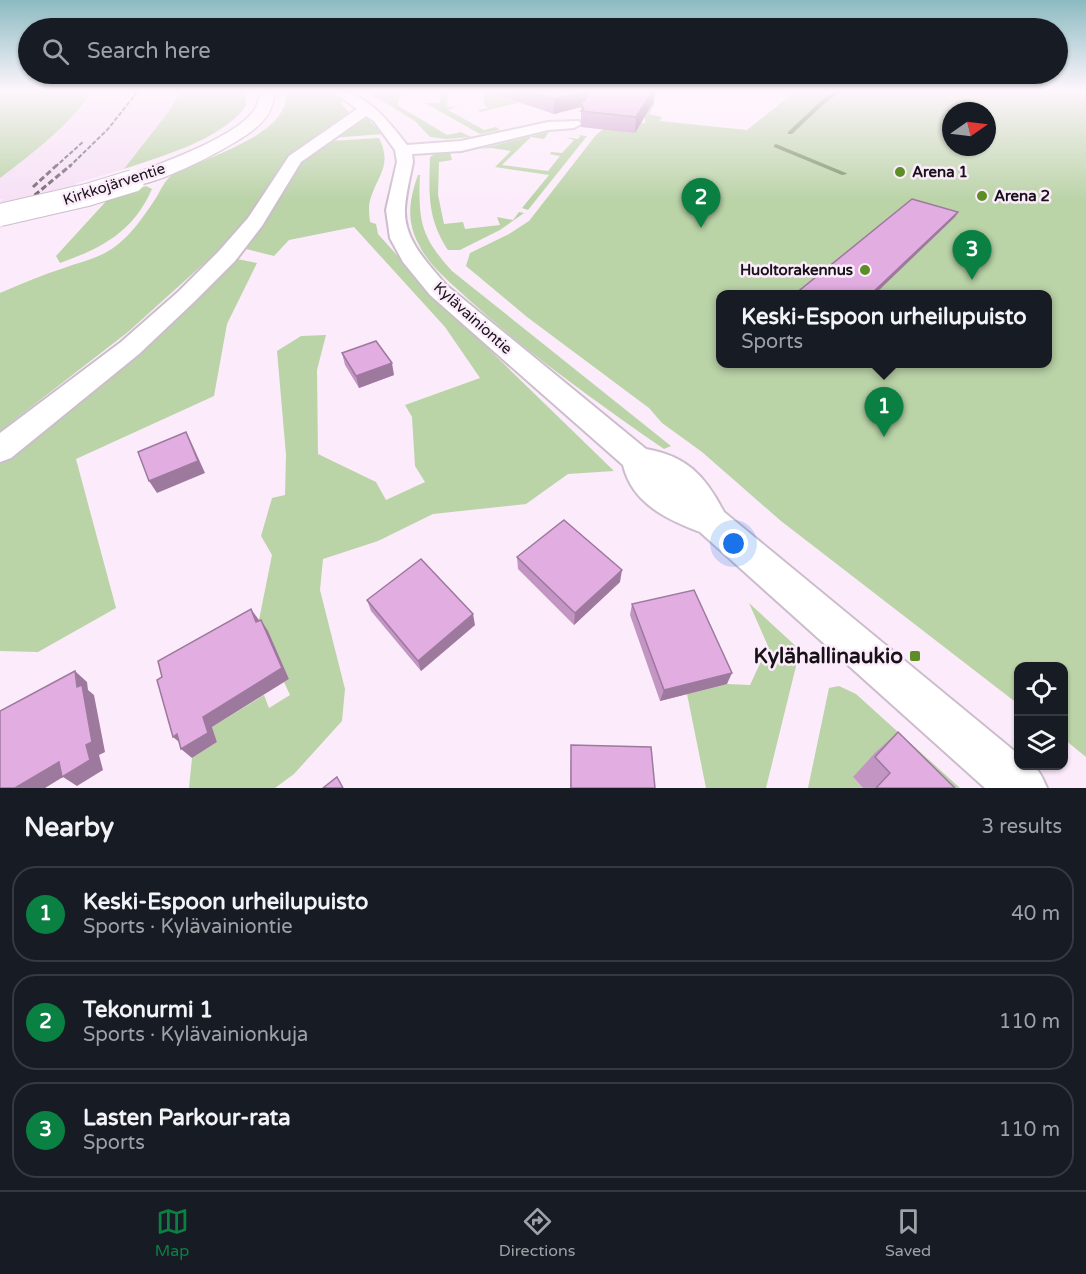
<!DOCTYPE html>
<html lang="en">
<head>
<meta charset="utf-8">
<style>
  :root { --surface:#171b24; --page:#242831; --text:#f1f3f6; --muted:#9ea1a6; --line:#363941; --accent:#0b8043 }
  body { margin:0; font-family:"Varela Round",sans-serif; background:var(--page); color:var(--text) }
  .controls { position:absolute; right:18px; bottom:18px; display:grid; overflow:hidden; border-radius:12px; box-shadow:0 2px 4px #0004 }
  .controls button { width:54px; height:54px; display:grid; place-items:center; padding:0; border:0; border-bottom:2px solid var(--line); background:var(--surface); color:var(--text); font:30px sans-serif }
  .compass { position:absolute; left:942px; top:102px; width:54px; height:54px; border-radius:50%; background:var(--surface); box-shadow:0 2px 4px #0004; rotate:76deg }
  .you { position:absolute; left:734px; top:544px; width:21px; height:21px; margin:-15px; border:4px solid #fff; border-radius:50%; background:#1a73e8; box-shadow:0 0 0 9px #1a73e833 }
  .badge { display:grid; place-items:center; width:39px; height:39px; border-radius:50%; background:var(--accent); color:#fff; font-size:20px; font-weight:700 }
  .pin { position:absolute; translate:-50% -50px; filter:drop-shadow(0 2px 3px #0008) }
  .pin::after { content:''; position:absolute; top:32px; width:21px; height:18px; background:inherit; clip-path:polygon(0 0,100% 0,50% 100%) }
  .popup { position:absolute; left:716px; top:290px; width:336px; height:78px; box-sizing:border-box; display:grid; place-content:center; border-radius:12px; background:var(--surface); filter:drop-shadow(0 2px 4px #0005); font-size:20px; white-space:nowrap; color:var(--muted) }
  .popup b { font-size:22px; color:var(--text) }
  .popup::after { content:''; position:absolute; left:50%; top:100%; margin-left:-12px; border:12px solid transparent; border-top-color:var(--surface) }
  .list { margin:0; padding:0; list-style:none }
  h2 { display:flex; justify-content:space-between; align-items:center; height:78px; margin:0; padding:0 24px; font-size:26px }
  h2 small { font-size:20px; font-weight:400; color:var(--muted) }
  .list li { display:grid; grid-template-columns:39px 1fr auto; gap:18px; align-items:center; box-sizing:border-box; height:96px; margin:0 12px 12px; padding:0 12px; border:2px solid var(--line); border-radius:24px }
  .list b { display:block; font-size:22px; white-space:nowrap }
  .list p { margin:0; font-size:20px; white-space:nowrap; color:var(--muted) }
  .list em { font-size:20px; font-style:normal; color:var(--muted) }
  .icon { flex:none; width:33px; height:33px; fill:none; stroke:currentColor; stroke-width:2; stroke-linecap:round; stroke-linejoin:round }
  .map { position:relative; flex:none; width:1086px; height:788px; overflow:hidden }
  .search { position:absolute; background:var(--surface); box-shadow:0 2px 4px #0004; left:18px; right:18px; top:18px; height:66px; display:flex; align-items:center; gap:15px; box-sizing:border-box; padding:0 21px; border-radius:33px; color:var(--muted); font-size:22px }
  .sheet { height:402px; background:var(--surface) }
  nav { display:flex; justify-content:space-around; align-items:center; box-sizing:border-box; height:84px; border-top:2px solid var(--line); background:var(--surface); font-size:16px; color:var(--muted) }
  nav a { display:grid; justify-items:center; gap:3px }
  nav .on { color:var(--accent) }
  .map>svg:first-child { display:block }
</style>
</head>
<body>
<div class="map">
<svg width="1086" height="788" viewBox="0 0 1086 788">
  <rect width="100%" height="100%" fill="#fcecfb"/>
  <!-- built -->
  <polygon fill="#f6e0f5" points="93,91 181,91 169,111 124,169 76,183 74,207 51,213 51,215 5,225 0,229 0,202 3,199 0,199 0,178 58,129 85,102"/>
  <!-- green -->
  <g fill="#bad3a7" fill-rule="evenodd">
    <path d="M0,91H93C69,125 33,153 0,178Z"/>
    <path d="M181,91H245L246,106C221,140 162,156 124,169L169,111Z"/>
    <path d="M286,91H328L343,101L340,103L349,112L343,119L293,152L277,179L230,240L128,332L0,431V293C21,284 42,275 64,268C77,263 91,260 103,254C126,243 142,219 156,198C160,191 165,180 171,176C200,158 292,136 286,91Z"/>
    <polygon points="366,91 402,91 397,105 447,135 461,132 471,137 446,139 430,137 415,121"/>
    <polygon points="442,91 448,91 447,107 459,106 448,110 484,130 496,127 500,130 480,134 425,103 439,103"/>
    <polygon points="483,91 515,91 525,101 480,112 478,110 488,108 484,104"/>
    <path d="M796,91H1086V757L1064,739V666H1018V704L781,521L702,452L662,423L649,408L527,317L466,266L470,253L509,234L529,221L596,135C614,119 622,121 645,123L644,106L655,103L649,114L662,117L660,121L747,130ZM951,111H987V147H951ZM720,294H1048V364H720Z"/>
    <polygon points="365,116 383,134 331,138"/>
    <polygon points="549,132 544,139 531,137 502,165 548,171 560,156 550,154 551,152 562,153 574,140 565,137 578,139 581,135 568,134 587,136 528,210 522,208 549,175 495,167 511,151 491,148 480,149"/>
    <path d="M379,138C392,165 379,173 371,197C368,205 369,214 370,222L376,224L378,234L431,293L614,471L568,474L526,504L433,514L378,541L323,559L320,590L345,689L342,721L294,774L275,788H189L192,758L217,742L212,727L264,695L269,708L290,695L284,682L289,679L268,632L264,634L259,620L272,555L261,536L272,498L285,495L286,455L277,351L301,336L326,335L317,370L318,454L376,482L386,500L425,482L415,466L412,417L405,405L480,378L445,327L354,227L289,240L274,256L242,248L269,215L306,155L331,141Z"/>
    <path d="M450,153L452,160L439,162L438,195L444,224L463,222L465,229L500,225L497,217L513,220L519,212L524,213L500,230L460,250H448C427,218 429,194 430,157L435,154Z"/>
    <path d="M418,175H420C418,221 421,237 452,271L671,446L664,449C596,402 529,354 468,299C450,282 430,267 419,245C406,221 409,200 418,175Z"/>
    <path d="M146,186L152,189C133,232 102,248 60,263L56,256L110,197Z"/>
    <polygon points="237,259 257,263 227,324 214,396 76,459 116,608 38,652 0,651 0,461 144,346"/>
    <polygon points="749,603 800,650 766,788 706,788 687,694 727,684 750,685 768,646"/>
    <polygon points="839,686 856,694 960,788 909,788 853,777 863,788 808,788 829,688"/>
  </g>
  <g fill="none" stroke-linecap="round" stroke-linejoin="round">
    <!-- stream -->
    <g fill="#788f65" fill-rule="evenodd">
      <polygon points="836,91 841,91 825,103 792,134 788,134 788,132 821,101"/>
      <polygon points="776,144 846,173 847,174 842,175 774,147 774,145"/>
    </g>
    <!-- street casing -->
    <g stroke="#ccbdcc" stroke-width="4">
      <path id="street" d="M332,91C363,88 389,122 407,145L461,141L548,122L579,121L581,124L574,128L548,130L461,151L412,154L413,162C410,177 406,193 405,208C403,240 428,263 446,285L646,449C687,456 705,476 724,512L1018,754V766C1039,766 1039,770 1047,788H985L700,532C666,519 632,503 623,465L430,295L403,262L390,238L386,210L397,162L395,150L374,121L366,116L301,162L262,226L235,261L194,302L139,354L11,458L0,462V433L121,342L178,292L219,251L248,218L289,156L357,109Z"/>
    </g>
    <!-- secondary casing -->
    <g stroke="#ccbdcc" stroke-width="3">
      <path id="secondary" d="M260,91H274C274,104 270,114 260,124C243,142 149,191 126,185L123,181L126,177C156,165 245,135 257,105C259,101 259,95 260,91Z"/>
    </g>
    <!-- street -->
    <use href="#street" fill="#fff" fill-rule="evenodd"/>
    <!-- secondary -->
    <use href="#secondary" fill="#fff" fill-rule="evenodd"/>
    <!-- rail-far1 -->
    <g stroke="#6e646d" stroke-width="2" stroke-dasharray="4.5 2" stroke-linecap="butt">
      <polyline points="55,167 84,141"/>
      <polyline points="69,167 108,129 138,91"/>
    </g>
    <!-- rail -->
    <g stroke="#6e646d" stroke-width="3" stroke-dasharray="6 3" stroke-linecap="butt">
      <polyline points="33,187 57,165"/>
      <polyline points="0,224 71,165"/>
    </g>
    <!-- secondary-bridge casing -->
    <g stroke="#ccbdcc" stroke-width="24" stroke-linecap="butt">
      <polyline id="secondary-bridge" points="0,215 87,195 133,181"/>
    </g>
    <!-- secondary-bridge -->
    <use href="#secondary-bridge" stroke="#fff" stroke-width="22"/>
  </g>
  <!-- wall -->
  <g fill="#c295c2">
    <polygon points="486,91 655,91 654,101 635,133 581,127 581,107 554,114"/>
    <polygon points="342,353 394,375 359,388 345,365"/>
    <polygon points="517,557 620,582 574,625 518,569"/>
    <polygon points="367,600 475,625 421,671 371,611"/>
    <polygon points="632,604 727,684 660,701 630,615"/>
    <polygon points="898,732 955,788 863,788 853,777 875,753"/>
    <polygon points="571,745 655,788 570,788"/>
  </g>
  <!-- shaded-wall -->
  <g fill="#9e799e">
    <polygon points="589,91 594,91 581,104 581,107 554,114 554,99"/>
    <polygon points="653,91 655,91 654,101 635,133 636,117"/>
    <polygon points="958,212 955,217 875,294 871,294"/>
    <polygon points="392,363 394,375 359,388 356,376"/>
    <polygon points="186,432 192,444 205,473 157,493 149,481"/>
    <polygon points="622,570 620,582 574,625 575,613"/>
    <polygon points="251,609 259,620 264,634 256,622"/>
    <polygon points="473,614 475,625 421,671 418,661"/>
    <polygon points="261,620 268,631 289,679 212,727 217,742 192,758 181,749 203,717"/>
    <polygon points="75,671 87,682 88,690 94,695 105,752 99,755 103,770 77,786 63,777 45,788 15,788 86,745"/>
    <polygon points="732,673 727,684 660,701 664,690"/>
    <polygon points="177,734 184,746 173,737"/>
  </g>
  <!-- building -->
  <g fill="#e2ade1" stroke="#9e799e" stroke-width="1.5">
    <polygon points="527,91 589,91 554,99"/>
    <polygon points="593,91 653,91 636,117 581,111 584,109 581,104"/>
    <polygon points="912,199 958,212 871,294 795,294"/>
    <polygon points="376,341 392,363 356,376 342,353"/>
    <polygon points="186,432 198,461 149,481 138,452"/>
    <polygon points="564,520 622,570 575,613 517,557"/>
    <polygon points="421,559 473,614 418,661 367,600"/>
    <polygon points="694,590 732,673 664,690 632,604"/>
    <polygon points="251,609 256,622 261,620 282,668 203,717 208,733 181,749 177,734 173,737 157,680 162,677 158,661"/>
    <polygon points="75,671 77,687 82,685 92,742 86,745 90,760 62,777 59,762 15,788 0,788 0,711"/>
    <polygon points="898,732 955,788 876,788 890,773 875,757"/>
    <polygon points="571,745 651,747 655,788 571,788"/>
    <polygon points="337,777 343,788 323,788"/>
  </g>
  <!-- sky -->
  <linearGradient id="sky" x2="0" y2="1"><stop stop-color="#8cbac1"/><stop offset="0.45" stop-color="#fef6fd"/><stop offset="1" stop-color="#fef6fd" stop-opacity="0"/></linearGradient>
  <rect width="1086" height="201" fill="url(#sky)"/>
  <!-- markers -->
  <g fill="#5d8e25" stroke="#fcecfb" stroke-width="2">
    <circle cx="900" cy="172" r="6"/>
    <circle cx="982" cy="196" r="6"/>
    <circle cx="865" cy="270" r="6"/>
    <rect x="909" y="650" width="12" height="12" rx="3"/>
  </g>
  <g text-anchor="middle" stroke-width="5" stroke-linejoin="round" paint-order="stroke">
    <!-- far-poi labels -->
    <g font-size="15" font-weight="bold" fill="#171217" stroke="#fcecfb" text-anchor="start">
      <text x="912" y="177">Arena 1</text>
      <text x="994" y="201">Arena 2</text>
      <text x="853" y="275" text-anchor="end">Huoltorakennus</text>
    </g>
    <!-- far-street labels -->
    <g font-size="15" fill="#171217" stroke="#fcecfb">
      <text transform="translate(114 184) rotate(-18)" y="5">Kirkkojärventie</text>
      <text transform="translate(473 318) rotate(42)" y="5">Kylävainiontie</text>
    </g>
    <!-- near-poi labels -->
    <g font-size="21" font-weight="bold" fill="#171217" stroke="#fcecfb" text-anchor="end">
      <text x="903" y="663">Kylähallinaukio</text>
    </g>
  </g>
</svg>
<div class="controls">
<button><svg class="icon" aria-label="locate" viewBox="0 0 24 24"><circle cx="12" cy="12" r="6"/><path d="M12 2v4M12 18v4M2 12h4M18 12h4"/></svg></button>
<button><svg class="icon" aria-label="layers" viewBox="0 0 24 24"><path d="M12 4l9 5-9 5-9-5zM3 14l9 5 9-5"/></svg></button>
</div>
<svg class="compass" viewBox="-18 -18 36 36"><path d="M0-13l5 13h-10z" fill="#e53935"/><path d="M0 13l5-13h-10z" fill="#9ea1a6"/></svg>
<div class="you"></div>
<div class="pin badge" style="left:884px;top:437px">1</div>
<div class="popup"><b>Keski-Espoon urheilupuisto</b>Sports</div>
<div class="pin badge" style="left:701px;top:228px">2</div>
<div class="pin badge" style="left:972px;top:280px">3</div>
<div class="search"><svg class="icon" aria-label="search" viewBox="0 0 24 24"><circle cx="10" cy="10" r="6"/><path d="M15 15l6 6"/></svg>Search here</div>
</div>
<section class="sheet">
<h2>Nearby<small>3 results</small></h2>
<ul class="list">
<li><span class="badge">1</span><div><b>Keski-Espoon urheilupuisto</b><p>Sports · Kylävainiontie</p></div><em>40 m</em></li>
<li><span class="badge">2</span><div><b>Tekonurmi 1</b><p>Sports · Kylävainionkuja</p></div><em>110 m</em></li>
<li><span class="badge">3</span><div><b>Lasten Parkour-rata</b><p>Sports</p></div><em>110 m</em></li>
</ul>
</section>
<nav>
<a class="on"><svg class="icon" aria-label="map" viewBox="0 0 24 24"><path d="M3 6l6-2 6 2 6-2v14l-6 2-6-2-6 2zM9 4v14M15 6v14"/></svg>Map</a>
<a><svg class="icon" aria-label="directions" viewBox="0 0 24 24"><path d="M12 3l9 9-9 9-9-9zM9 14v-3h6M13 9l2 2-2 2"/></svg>Directions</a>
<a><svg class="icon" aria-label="saved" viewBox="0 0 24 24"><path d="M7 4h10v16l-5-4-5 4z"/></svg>Saved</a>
</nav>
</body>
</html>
